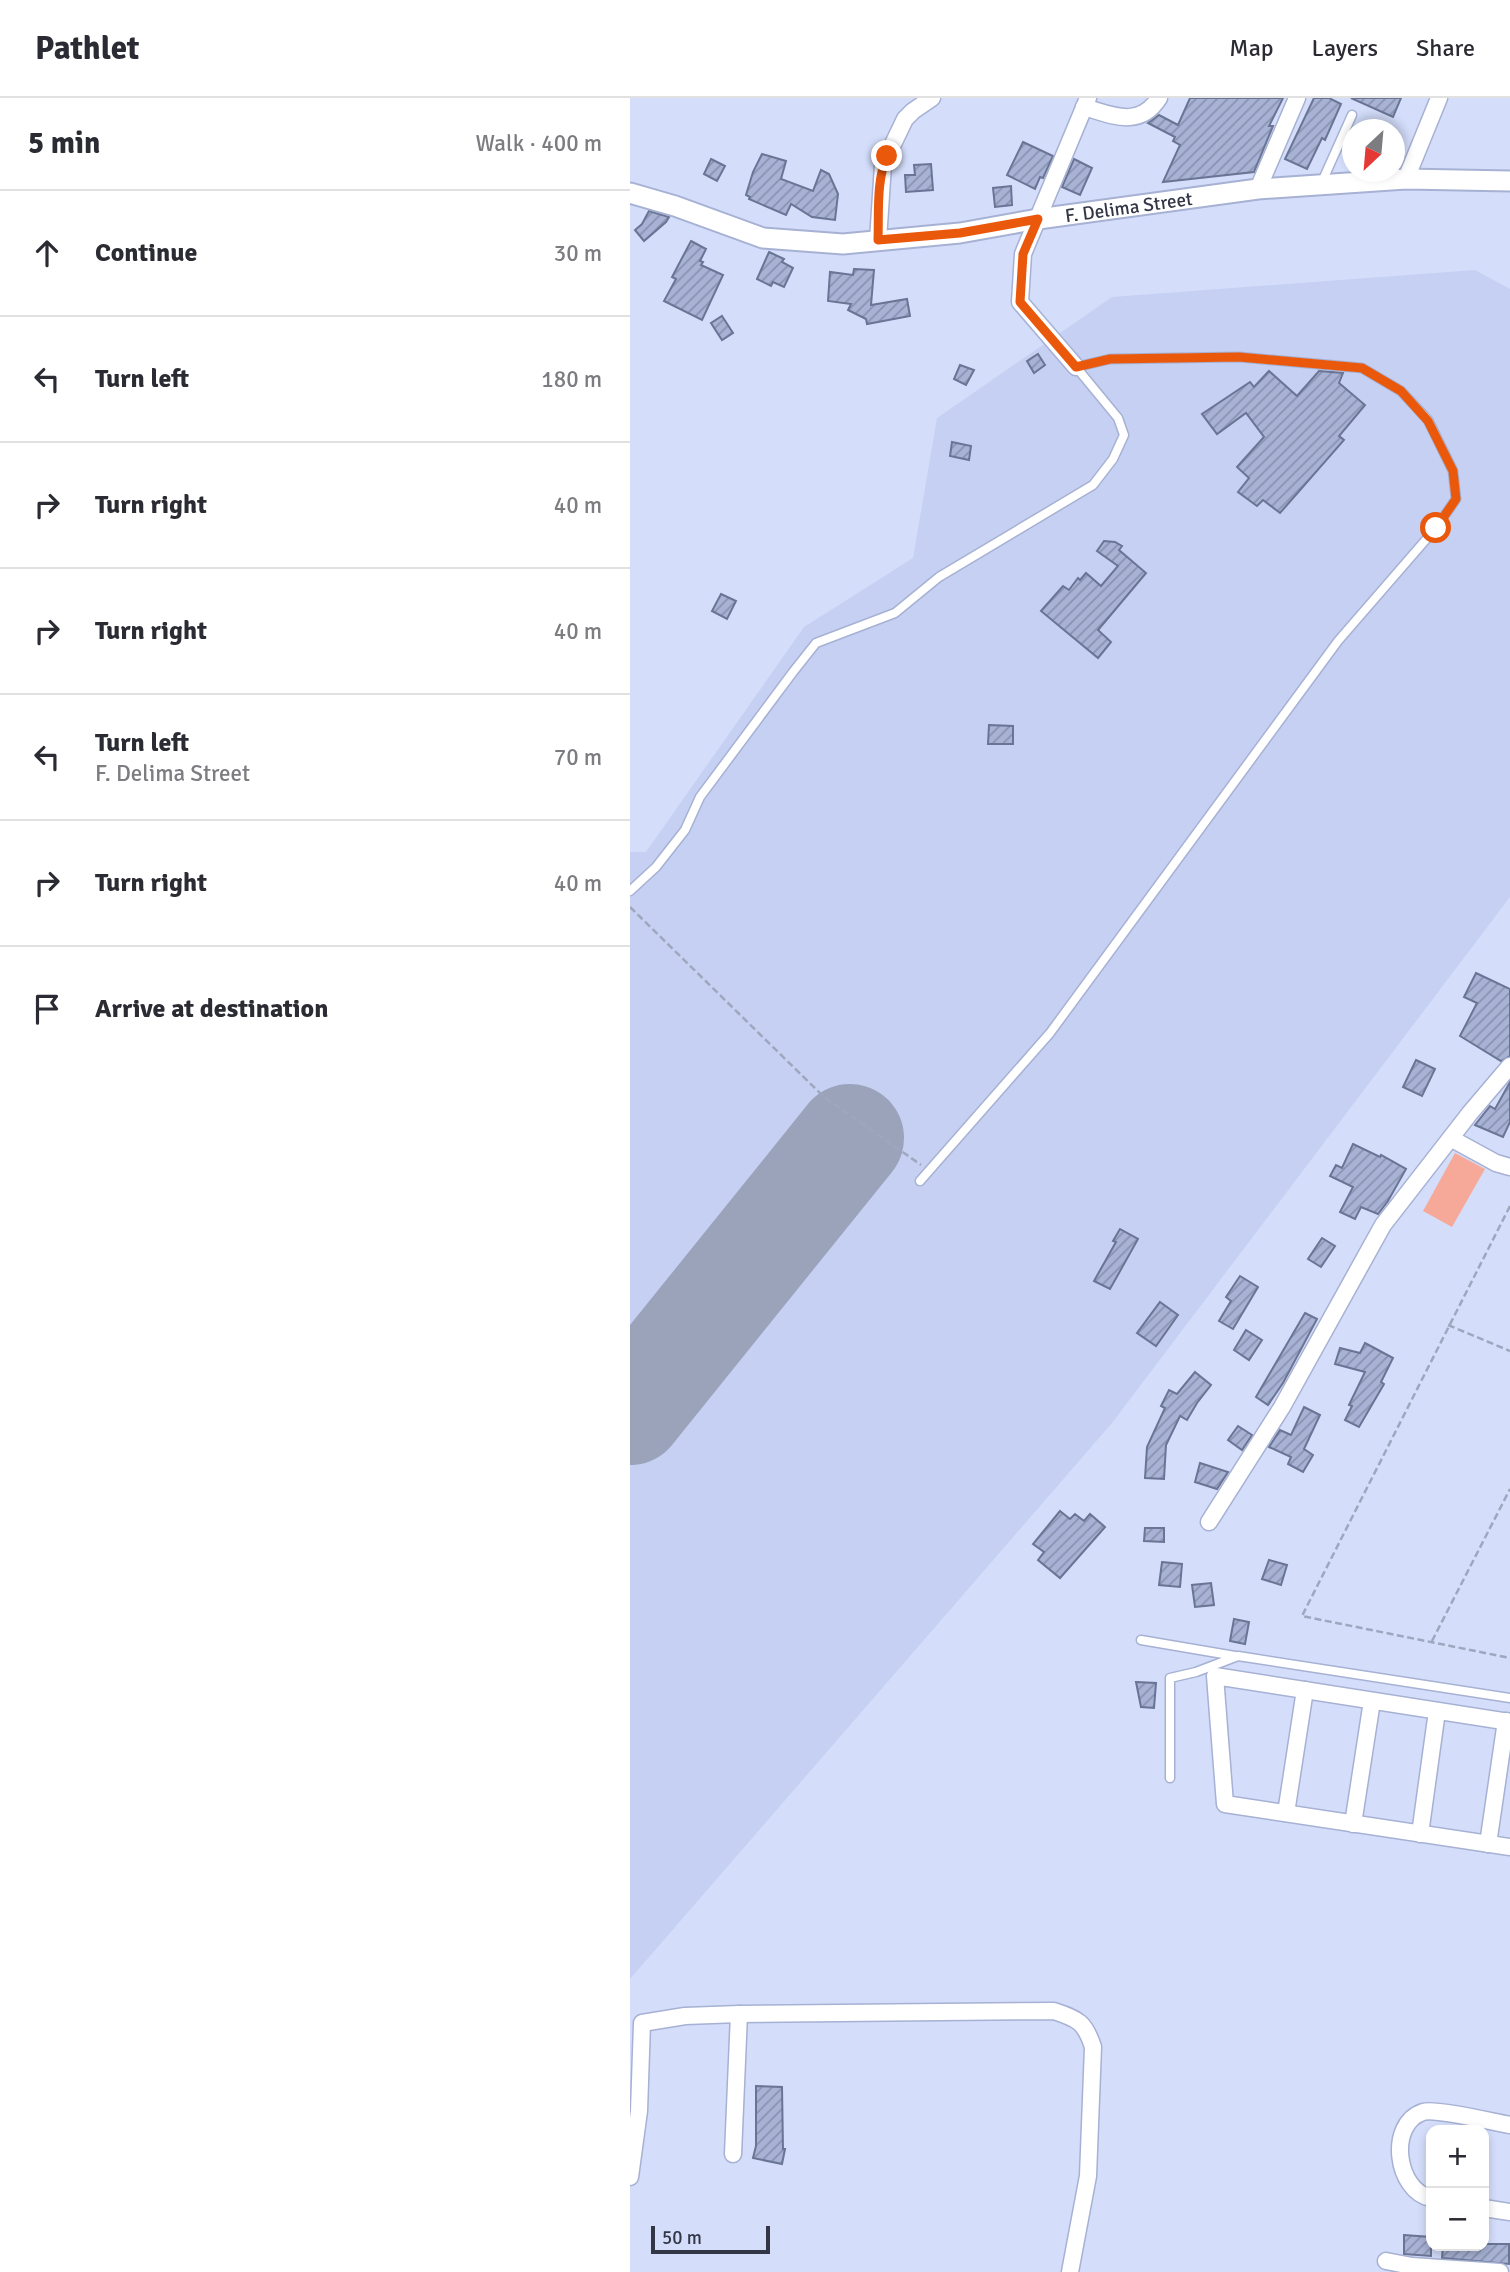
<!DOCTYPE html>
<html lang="en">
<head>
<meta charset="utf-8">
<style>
  :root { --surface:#fff; --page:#f2f2f3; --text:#2b2b33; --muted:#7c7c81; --line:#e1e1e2 }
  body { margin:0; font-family:Signika,sans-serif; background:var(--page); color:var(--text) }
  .controls { position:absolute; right:21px; bottom:21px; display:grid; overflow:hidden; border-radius:14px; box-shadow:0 4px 10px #0003 }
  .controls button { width:63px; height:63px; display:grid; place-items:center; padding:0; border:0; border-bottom:2px solid var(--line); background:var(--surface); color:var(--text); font:35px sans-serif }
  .compass { position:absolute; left:712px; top:21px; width:63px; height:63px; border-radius:50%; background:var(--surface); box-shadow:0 4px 10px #0003; rotate:206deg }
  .scale { position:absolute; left:21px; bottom:18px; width:119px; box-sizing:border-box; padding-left:7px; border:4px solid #323645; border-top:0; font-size:19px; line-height:24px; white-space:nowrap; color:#323645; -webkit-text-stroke:5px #d4defb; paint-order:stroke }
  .stop { position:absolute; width:21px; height:21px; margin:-16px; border:5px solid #ea580c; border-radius:50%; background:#fff }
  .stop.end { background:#ea580c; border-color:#fff; box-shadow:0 2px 7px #0008 }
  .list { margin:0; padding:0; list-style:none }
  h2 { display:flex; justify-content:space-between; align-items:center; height:91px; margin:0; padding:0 28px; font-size:30px }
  h2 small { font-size:23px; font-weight:400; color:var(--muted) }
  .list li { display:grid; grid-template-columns:46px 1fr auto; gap:21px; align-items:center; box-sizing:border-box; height:126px; padding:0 28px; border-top:2px solid var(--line) }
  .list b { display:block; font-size:26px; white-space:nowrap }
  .list p { margin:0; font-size:23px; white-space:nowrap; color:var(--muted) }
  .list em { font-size:23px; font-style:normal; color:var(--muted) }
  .icon { flex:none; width:38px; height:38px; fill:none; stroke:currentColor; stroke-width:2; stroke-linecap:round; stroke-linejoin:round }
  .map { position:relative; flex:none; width:880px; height:2174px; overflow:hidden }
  header { display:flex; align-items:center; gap:42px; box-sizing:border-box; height:98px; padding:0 35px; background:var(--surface); border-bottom:2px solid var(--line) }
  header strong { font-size:33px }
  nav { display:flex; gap:38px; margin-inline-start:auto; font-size:24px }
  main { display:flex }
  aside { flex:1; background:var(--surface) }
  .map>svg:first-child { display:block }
</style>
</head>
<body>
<header>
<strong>Pathlet</strong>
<nav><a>Map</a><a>Layers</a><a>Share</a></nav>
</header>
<main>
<aside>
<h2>5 min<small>Walk · 400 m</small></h2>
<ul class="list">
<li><svg class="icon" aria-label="ahead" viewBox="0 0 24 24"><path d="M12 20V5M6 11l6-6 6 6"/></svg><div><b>Continue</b></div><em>30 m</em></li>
<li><svg class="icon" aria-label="left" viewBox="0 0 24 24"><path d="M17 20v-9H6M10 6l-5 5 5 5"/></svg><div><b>Turn left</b></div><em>180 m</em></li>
<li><svg class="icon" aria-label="right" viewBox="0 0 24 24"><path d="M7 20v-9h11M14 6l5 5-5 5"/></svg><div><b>Turn right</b></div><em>40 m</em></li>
<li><svg class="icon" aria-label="right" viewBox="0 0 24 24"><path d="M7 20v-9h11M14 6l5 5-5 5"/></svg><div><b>Turn right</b></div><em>40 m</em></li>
<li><svg class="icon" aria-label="left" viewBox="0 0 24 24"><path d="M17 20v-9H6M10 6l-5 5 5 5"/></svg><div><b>Turn left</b><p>F. Delima Street</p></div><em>70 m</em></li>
<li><svg class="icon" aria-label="right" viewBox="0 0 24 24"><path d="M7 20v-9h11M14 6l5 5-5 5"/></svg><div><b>Turn right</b></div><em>40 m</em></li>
<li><svg class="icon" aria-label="arrive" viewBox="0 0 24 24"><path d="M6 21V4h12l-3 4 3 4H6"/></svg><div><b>Arrive at destination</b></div></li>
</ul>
</aside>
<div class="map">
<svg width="880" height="2174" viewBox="0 0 880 2174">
  <defs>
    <pattern id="building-hatch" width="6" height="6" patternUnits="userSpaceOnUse" patternTransform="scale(1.75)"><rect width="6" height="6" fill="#a7b2d5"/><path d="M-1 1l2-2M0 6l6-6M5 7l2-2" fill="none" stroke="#8992af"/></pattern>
  </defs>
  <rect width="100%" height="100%" fill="#d4defb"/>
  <!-- built -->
  <polygon fill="#c5d0f2" points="845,172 880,191 880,799 482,1325 0,1881 0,754 16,754 174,529 283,460 307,320 482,199"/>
  <!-- park -->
  <polygon fill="#f7a999" points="825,1055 855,1071 822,1129 793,1113"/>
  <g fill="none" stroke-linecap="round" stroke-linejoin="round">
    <!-- runway -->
    <polyline stroke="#9ba3bb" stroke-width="108" points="0,1313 220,1040"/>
  </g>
  <!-- building -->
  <g fill="url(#building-hatch)" stroke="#6a7494" stroke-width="2">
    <polygon points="560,0 653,0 639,28 643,28 624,74 533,84 550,47 543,43 545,39 518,25 529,17 548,27"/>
    <polygon points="684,0 699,0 711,6 695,42 692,40 677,71 655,61"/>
    <polygon points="721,0 771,0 763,19"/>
    <polygon points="393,44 423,58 413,80 410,79 405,91 377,77"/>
    <polygon points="132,56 156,63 151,81 183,93 191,72 199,76 208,96 205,122 182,119 161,106 156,117 119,101 120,99 116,97 123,74"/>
    <polygon points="81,61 95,68 87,83 74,76"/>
    <polygon points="444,61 462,70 450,97 432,89"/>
    <polygon points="301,66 303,92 276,94 275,77 285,77 284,67"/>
    <polygon points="381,88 382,107 365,109 363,90"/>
    <polygon points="19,113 39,119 36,124 14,143 5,132 12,126"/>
    <polygon points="61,143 76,151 70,163 73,164 71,167 93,177 72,222 34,203 46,181 42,179"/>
    <polygon points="139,154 154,161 152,164 163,170 154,189 143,184 141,188 127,181"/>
    <polygon points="224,171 244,172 241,207 277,201 280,218 237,226 236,221 218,212 221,206 198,203 200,174 223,177"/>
    <polygon points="92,218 103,235 92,242 81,225"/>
    <polygon points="408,256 415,267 404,275 397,263"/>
    <polygon points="330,267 344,272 336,287 324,281"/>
    <polygon points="639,273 667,298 689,273 713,275 709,285 735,307 709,338 714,342 650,415 633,402 627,408 608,394 619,380 607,369 634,339 616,315 587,336 572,316 620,284 624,289"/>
    <polygon points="322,344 341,348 339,362 320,358"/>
    <polygon points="474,443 485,444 492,448 489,452 516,475 468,532 481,544 468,560 411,513 433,488 439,492 448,480 450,482 456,475 471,488 488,468 467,453"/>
    <polygon points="91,496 106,503 97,521 82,513"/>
    <polygon points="359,627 383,628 383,646 358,646"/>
    <polygon points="846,875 880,891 880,958 871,963 830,938 847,905 834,899"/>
    <polygon points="786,962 805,971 792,998 773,989"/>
    <polygon points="880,984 880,1024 873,1039 845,1027 860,1008 865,1011"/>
    <polygon points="723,1046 750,1059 751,1057 776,1071 758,1103 748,1116 731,1109 725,1121 710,1114 723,1089 700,1078 706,1067 712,1070"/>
    <polygon points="490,1131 508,1141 480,1191 464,1183 486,1144 483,1143"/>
    <polygon points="692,1140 705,1148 691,1169 678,1161"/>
    <polygon points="610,1178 628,1189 603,1231 589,1223 601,1203 596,1199"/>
    <polygon points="530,1204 548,1217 526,1248 507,1235"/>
    <polygon points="675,1215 687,1221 653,1285 638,1307 626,1299"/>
    <polygon points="616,1232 632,1242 619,1262 604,1252"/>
    <polygon points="735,1245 763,1260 751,1284 754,1286 729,1329 715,1322 722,1308 719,1307 735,1274 705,1266 710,1250 730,1255"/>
    <polygon points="565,1274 581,1287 567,1305 557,1322 550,1318 536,1347 534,1381 515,1380 517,1349 535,1310 531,1308 539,1292 547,1296"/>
    <polygon points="674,1309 690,1317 674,1351 683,1357 673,1374 658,1366 661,1359 639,1349 650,1332 661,1337"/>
    <polygon points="608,1328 622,1337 612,1352 598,1342"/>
    <polygon points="570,1365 598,1374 587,1391 565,1384"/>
    <polygon points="430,1413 440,1421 445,1416 454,1423 460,1416 475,1429 430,1480 408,1462 414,1454 403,1446"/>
    <polygon points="515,1430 534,1430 534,1444 514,1443"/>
    <polygon points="639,1462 657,1467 651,1487 632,1481"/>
    <polygon points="532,1464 552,1466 550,1489 529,1487"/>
    <polygon points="581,1485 584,1507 565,1509 562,1487"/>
    <polygon points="604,1521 619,1524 615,1546 600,1543"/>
    <polygon points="506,1584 526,1585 524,1610 511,1609"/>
    <polygon points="126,1988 152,1989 153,2051 155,2051 152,2066 123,2060 126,2048"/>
    <polygon points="774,2137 801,2139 801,2158 774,2156"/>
    <polygon points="854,2146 879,2146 879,2166 812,2160 813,2148"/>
  </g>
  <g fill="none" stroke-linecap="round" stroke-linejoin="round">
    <!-- service casing -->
    <g stroke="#a6b1d3" stroke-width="11">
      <g id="service">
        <polyline points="691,86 722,17"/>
        <polyline points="0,793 26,769 55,732 70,699 163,574 186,545 265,515 309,479 463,387 483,361 494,337 488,320 446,269 480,261 609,259 732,270 771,293 798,322 823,373 826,401 806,430 708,543 420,935 290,1083"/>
        <polyline points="511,1542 605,1558"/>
        <polyline points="540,1680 540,1580 566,1574 608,1558 880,1600"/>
      </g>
    </g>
    <!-- minor casing -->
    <g stroke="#a6b1d3" stroke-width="19">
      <g id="minor">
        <path d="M454,9C482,17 509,31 529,0"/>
        <polyline points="776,81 809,0"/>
        <polyline points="628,91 667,0"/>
        <polyline points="248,142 253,67 275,21 283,13 302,0"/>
        <polyline points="446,269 390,204 393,156 458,0"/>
        <polyline points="822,1041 866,1065 880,1069"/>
        <polyline points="579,1424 652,1309 753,1127 840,1015 880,968"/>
        <polyline points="880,1624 585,1578 595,1706 880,1749"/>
        <polyline points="656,1715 675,1592"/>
        <polyline points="723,1726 742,1603"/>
        <polyline points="790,1736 807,1613"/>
        <polyline points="858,1746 876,1623"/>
        <polyline points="103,2056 109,1916"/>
        <path d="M0,2079L9,2013L12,1925L55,1918L109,1916L424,1913C448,1921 455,1924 463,1949L458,2078L440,2174"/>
        <path d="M801,2100C766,2093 757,2026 793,2014C805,2010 863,2024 880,2027"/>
        <polyline points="854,2110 880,2114"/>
        <polyline points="756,2163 782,2168 870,2174"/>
      </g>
    </g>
    <!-- tertiary casing -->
    <g stroke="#a6b1d3" stroke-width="23">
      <g id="tertiary">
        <path id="s1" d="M0,95L45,108L133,140L213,146L330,135L408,121L628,91L776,81L880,83"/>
      </g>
    </g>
    <!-- path -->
    <g stroke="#9fa7bf" stroke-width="2.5" stroke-dasharray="7 3.5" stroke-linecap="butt">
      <polyline points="0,809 193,998 291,1067"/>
      <polyline points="880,1108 672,1518 880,1560"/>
      <polyline points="818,1227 880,1253"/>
      <polyline points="802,1543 880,1391"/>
    </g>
    <!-- service -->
    <use href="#service" stroke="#fff" stroke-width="8"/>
    <!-- minor -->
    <use href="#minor" stroke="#fff" stroke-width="16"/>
    <!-- tertiary -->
    <use href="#tertiary" stroke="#fff" stroke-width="19"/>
  </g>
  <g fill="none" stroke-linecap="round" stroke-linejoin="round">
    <!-- route -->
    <path stroke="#ea580c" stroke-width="9" d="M257,58C246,83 249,115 248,142L330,135L408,121L393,156L390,204L446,269L480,261L609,259L732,270L771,293L798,323L823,373L826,401L806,430"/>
  </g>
  <g text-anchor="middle" stroke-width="7" stroke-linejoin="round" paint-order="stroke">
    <!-- street labels -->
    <g font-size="19" fill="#323645" stroke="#d4defb">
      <text dy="7" stroke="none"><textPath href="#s1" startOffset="509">F. Delima Street</textPath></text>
    </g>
  </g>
</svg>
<div class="controls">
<button>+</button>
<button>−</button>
</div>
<svg class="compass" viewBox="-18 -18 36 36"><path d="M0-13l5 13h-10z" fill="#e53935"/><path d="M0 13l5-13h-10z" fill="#7c7c81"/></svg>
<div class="scale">50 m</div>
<div class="stop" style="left:806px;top:430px"></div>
<div class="stop end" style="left:257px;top:58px"></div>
</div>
</main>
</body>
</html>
